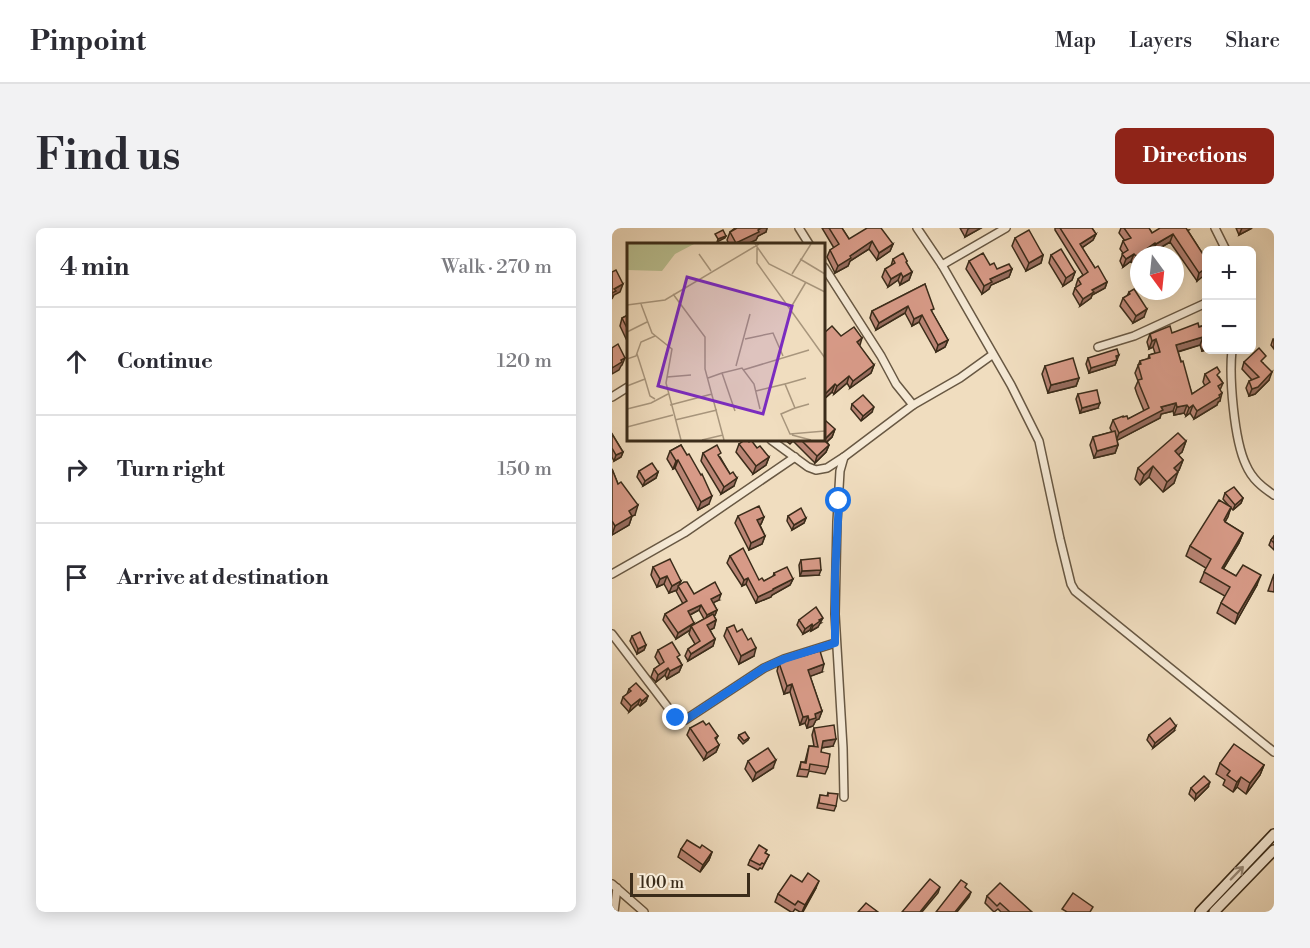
<!DOCTYPE html>
<html lang="en">
<head>
<meta charset="utf-8">
<style>
  :root { --surface:#fff; --page:#f2f2f3; --text:#2b2b33; --muted:#7c7c81; --line:#e1e1e2; --accent:#8f2418 }
  body { margin:0; font-family:"Libre Bodoni",serif; background:var(--page); color:var(--text) }
  .controls { position:absolute; right:18px; top:18px; display:grid; overflow:hidden; border-radius:9px; box-shadow:0 3px 15px #0003 }
  .controls button { width:54px; height:54px; display:grid; place-items:center; padding:0; border:0; border-bottom:2px solid var(--line); background:var(--surface); color:var(--text); font:30px sans-serif }
  .compass { position:absolute; left:518px; top:18px; width:54px; height:54px; border-radius:50%; background:var(--surface); box-shadow:0 3px 15px #0003; rotate:165deg }
  .scale { position:absolute; left:18px; bottom:15px; width:120px; box-sizing:border-box; padding-left:6px; border:3px solid #3b2c1a; border-top:0; font-size:16px; line-height:21px; white-space:nowrap; color:#3b2c1a; -webkit-text-stroke:4px #f5e9d5; paint-order:stroke }
  .stop { position:absolute; width:18px; height:18px; margin:-14px; border:4px solid #1a73e8; border-radius:50%; background:#fff }
  .stop.end { background:#1a73e8; border-color:#fff; box-shadow:0 2px 6px #0008 }
  .list { margin:0; padding:0; list-style:none }
  h2 { display:flex; justify-content:space-between; align-items:center; height:78px; margin:0; padding:0 24px; font-size:26px }
  h2 small { font-size:20px; font-weight:400; color:var(--muted) }
  .list li { display:grid; grid-template-columns:39px 1fr auto; gap:18px; align-items:center; box-sizing:border-box; height:108px; padding:0 24px; border-top:2px solid var(--line) }
  .list b { display:block; font-size:22px; white-space:nowrap }
  .list em { font-size:20px; font-style:normal; color:var(--muted) }
  .icon { flex:none; width:33px; height:33px; fill:none; stroke:currentColor; stroke-width:2; stroke-linecap:round; stroke-linejoin:round }
  .map { position:relative; flex:none; width:662px; height:684px; overflow:hidden; border-radius:9px }
  header { display:flex; align-items:center; gap:36px; box-sizing:border-box; height:84px; padding:0 30px; background:var(--surface); border-bottom:2px solid var(--line) }
  header strong { font-size:28px }
  nav { display:flex; gap:33px; margin-inline-start:auto; font-size:21px }
  .intro { display:flex; align-items:center; justify-content:space-between; box-sizing:border-box; height:144px; padding:0 36px }
  h1 { margin:0; font-size:42px }
  .button { padding:15px 27px; border-radius:9px; background:var(--accent); color:#fff; font-size:21px; font-weight:700 }
  main { display:flex; gap:36px; padding:0 36px }
  aside { flex:1; background:var(--surface); border-radius:9px; box-shadow:0 3px 15px #0003 }
  .map>svg:first-child { display:block }
</style>
</head>
<body>
<header>
<strong>Pinpoint</strong>
<nav><a>Map</a><a>Layers</a><a>Share</a></nav>
</header>
<div class="intro"><h1>Find us</h1><a class="button">Directions</a></div>
<main>
<aside>
<h2>4 min<small>Walk · 270 m</small></h2>
<ul class="list">
<li><svg class="icon" aria-label="ahead" viewBox="0 0 24 24"><path d="M12 20V5M6 11l6-6 6 6"/></svg><div><b>Continue</b></div><em>120 m</em></li>
<li><svg class="icon" aria-label="right" viewBox="0 0 24 24"><path d="M7 20v-9h11M14 6l5 5-5 5"/></svg><div><b>Turn right</b></div><em>150 m</em></li>
<li><svg class="icon" aria-label="arrive" viewBox="0 0 24 24"><path d="M6 21V4h12l-3 4 3 4H6"/></svg><div><b>Arrive at destination</b></div></li>
</ul>
</aside>
<div class="map">
<svg width="662" height="684" viewBox="0 0 662 684">
  <rect width="100%" height="100%" fill="#f0ddbf"/>
  <filter id="stains"><feTurbulence type="fractalNoise" baseFrequency=".00333" numOctaves="4"/><feColorMatrix values="0 0 0 0 .2 0 0 0 0 .09 0 0 0 0 .02 0 0 0 .5 -.17"/></filter>
  <radialGradient id="worn" r=".72"><stop offset=".6" stop-color="#630" stop-opacity="0"/><stop offset="1" stop-color="#630" stop-opacity=".3"/></radialGradient>
  <g fill="none" stroke-linecap="round" stroke-linejoin="round">
    <!-- street casing -->
    <g stroke="#685843" stroke-width="10">
      <g id="street">
        <polyline points="187,0 197,16"/>
        <polyline points="305,0 330,37 399,157 427,213 448,311 459,356 463,363 662,524"/>
        <polyline points="603,0 614,22"/>
        <polyline points="330,37 394,0"/>
        <polyline points="212,39 269,128 284,156 301,177 348,150 380,127"/>
        <polyline points="486,119 522,108 594,75"/>
        <path d="M620,122C617,149 622,212 634,237C640,251 650,259 662,267"/>
        <polyline points="0,169 16,159"/>
        <polyline points="159,212 196,239 204,242 215,240 232,229 301,177"/>
        <polyline points="232,229 228,243 225,294 223,386 231,520 232,569"/>
        <polyline points="0,346 72,305 183,229"/>
        <polyline points="0,406 64,490 68,493 73,492 152,440 172,431 223,415"/>
        <polyline points="0,656 32,684"/>
        <polyline points="2,684 5,660"/>
      </g>
    </g>
    <!-- secondary casing -->
    <g stroke="#3b2c1a" stroke-width="12">
      <g id="secondary">
        <polyline points="588,684 662,606"/>
        <polyline points="602,684 662,622"/>
      </g>
    </g>
    <!-- street -->
    <use href="#street" stroke="#f5e9d5" stroke-width="7"/>
    <!-- secondary -->
    <use href="#secondary" stroke="#f5e9d5" stroke-width="9"/>
  </g>
  <!-- wall -->
  <g fill="#b98474" stroke="#3b2c1a" stroke-width="1.5" fill-rule="evenodd">
    <polygon points="123,0 155,0 154,4 146,8 144,12 135,16 117,16 115,12 118,4"/>
    <polygon points="210,0 230,0 237,11 281,16 278,23 265,32 257,21 238,33 236,38 223,45 215,29 218,22 222,20"/>
    <polygon points="348,0 369,0 353,9"/>
    <polygon points="443,0 480,0 484,6 481,12 470,20 483,40 495,54 493,60 480,67 479,70 468,78 461,66 463,60 464,59 464,57 466,51 471,47 443,2"/>
    <polygon points="509,0 537,0 540,5 577,2 576,3 594,31 585,53 558,14 541,24 540,23 521,36 519,33 511,39 508,33 511,25 508,21 511,13 513,13 507,5"/>
    <polygon points="624,0 640,0 627,7"/>
    <polygon points="403,10 431,27 429,35 414,43 400,18"/>
    <polygon points="439,27 463,44 460,52 451,58 437,35"/>
    <polygon points="281,31 295,33 294,35 300,44 297,52 288,57 286,52 276,59 270,49 273,41 279,38"/>
    <polygon points="357,33 378,37 385,41 400,41 397,49 379,57 377,61 370,66 354,41"/>
    <polygon points="313,56 320,84 336,112 333,119 324,124 307,94 300,98 293,85 264,102 258,90 260,83"/>
    <polygon points="517,64 532,89 521,95 508,78 511,70 515,68"/>
    <polygon points="16,87 16,115 8,98 10,90"/>
    <polygon points="594,97 594,122 590,123 588,117 566,124 580,166 593,158 591,154 593,146 607,149 611,155 608,162 608,173 606,174 605,177 582,191 578,185 574,188 572,185 562,187 561,183 549,186 548,190 505,212 506,217 503,225 482,230 478,217 481,209 500,204 498,200 501,192 511,189 516,191 532,183 525,166 523,160 526,153 523,145 528,133 536,131 537,127 543,125 541,119 537,121 535,114 538,106 560,105"/>
    <polygon points="212,104 229,108 247,118 262,137 259,145 238,160 235,155 222,166 220,164 212,171"/>
    <polygon points="661,111 662,111 662,121 659,117"/>
    <polygon points="476,130 505,132 503,137 477,145 474,136"/>
    <polygon points="632,134 651,135 657,152 643,166 637,168 634,160 637,153 640,152 630,141"/>
    <polygon points="433,138 467,150 464,158 436,165 430,146"/>
    <polygon points="466,166 486,180 468,185 464,171"/>
    <polygon points="240,176 260,184 249,193 239,181"/>
    <polygon points="223,201 220,209 215,214 217,217 214,224 203,235 181,213 178,216 173,212 212,212"/>
    <polygon points="0,206 11,224 9,229 2,233 0,229"/>
    <polygon points="574,213 570,224 566,227 571,232 567,242 565,244 562,255 551,264 537,249 528,257 523,251 526,240"/>
    <polygon points="137,214 157,229 154,237 141,246 124,224 127,216"/>
    <polygon points="69,217 97,276 86,282 63,240 61,241 55,231 58,223"/>
    <polygon points="91,225 108,229 118,246 122,258 109,266 89,233"/>
    <polygon points="0,241 6,256 23,287 20,288 17,297 0,307"/>
    <polygon points="27,243 46,244 44,250 31,258 25,249"/>
    <polygon points="613,265 631,270 629,275 621,282 619,280 613,294 631,305 627,315 611,341 624,348 645,357 623,396 605,385 609,375 613,368 588,354 594,340 574,328 578,318 617,278 611,271"/>
    <polygon points="126,288 152,289 149,296 148,297 153,308 150,316 137,322 123,295"/>
    <polygon points="176,288 194,290 192,295 180,302 175,293"/>
    <polygon points="662,308 662,322 657,317 659,312"/>
    <polygon points="118,328 147,352 152,353 161,349 162,345 181,351 178,357 160,367 159,369 144,375 134,356 130,358 115,335"/>
    <polygon points="189,332 207,347 188,348 187,337"/>
    <path d="M41,339L82,366L107,372L101,374L105,382L103,387L102,388L104,392L102,400L98,402L103,411L101,418L76,433L73,428L76,421L83,416L77,406L78,402L64,411L51,392L53,386L71,376L64,363L65,362L57,365L52,356L45,359L39,347ZM87,382L92,391L82,397L78,387Z"/>
    <polygon points="662,346 662,364 656,363"/>
    <polygon points="187,392 209,395 207,396 206,399 199,403 198,402 191,406 185,397"/>
    <polygon points="115,400 125,404 142,428 127,436 112,408"/>
    <polygon points="20,408 34,417 32,422 25,426 18,413"/>
    <polygon points="46,422 67,431 70,437 67,444 55,451 53,447 44,454 39,449 42,441 48,437 43,429"/>
    <polygon points="167,435 210,444 198,448 210,483 207,491 204,492 201,498 195,500 193,495 188,497 178,464 172,466 165,443"/>
    <polygon points="17,461 36,468 34,473 28,478 26,476 17,484 9,475 11,469 15,466"/>
    <polygon points="94,497 106,508 104,512 107,517 104,524 92,532 75,507 78,500"/>
    <polygon points="202,500 221,518 209,520 209,524 216,539 213,546 197,543 195,549 185,548 189,534 193,534 197,518 202,518 200,507"/>
    <polygon points="562,503 541,520 535,512 537,507"/>
    <polygon points="127,507 137,510 136,512 131,516 126,510"/>
    <polygon points="136,533 161,540 141,553 133,541"/>
    <polygon points="608,535 652,537 648,547 634,566 625,559 621,564 611,557 613,552 604,546"/>
    <polygon points="596,559 583,572 577,566 579,560"/>
    <polygon points="216,565 224,578 222,583 205,580 208,567 215,568"/>
    <polygon points="88,620 100,624 97,632 88,644 66,629 69,621"/>
    <polygon points="155,622 153,625 157,627 150,641 148,640 146,642 136,637 138,632"/>
    <polygon points="190,654 204,660 191,684 188,684 183,681 181,684 179,684 163,674 166,666"/>
    <polygon points="375,668 420,684 389,684 386,681 382,684 373,675"/>
  </g>
  <!-- shaded-wall -->
  <g fill="#966c5e" stroke="#3b2c1a" stroke-width="1.5">
    <polygon points="149,0 155,0 154,4 146,8 144,12 135,16 123,16 124,15"/>
    <polygon points="358,0 369,0 353,9 356,1"/>
    <polygon points="630,0 640,0 627,7"/>
    <polygon points="484,6 481,12 465,23 468,16"/>
    <polygon points="561,6 558,14 541,24 544,16"/>
    <polygon points="114,8 113,10 105,14 106,11"/>
    <polygon points="260,13 257,21 238,33 236,38 223,45 226,38 238,28"/>
    <polygon points="543,15 540,23 534,27 527,27 527,32 521,36 524,28"/>
    <polygon points="281,16 278,23 265,32 267,25"/>
    <polygon points="522,26 519,33 511,39 514,31"/>
    <polygon points="431,27 429,35 414,43 417,35"/>
    <polygon points="594,40 594,46 585,53 587,45"/>
    <polygon points="400,41 397,49 379,57 377,61 370,66 372,58 378,51"/>
    <polygon points="300,44 297,52 288,57 291,49"/>
    <polygon points="463,44 460,52 451,58 454,50"/>
    <polygon points="289,45 286,52 276,59 279,51"/>
    <polygon points="495,54 493,60 480,67 479,70 468,78 471,71 480,62"/>
    <polygon points="11,56 8,64 2,67 0,71 0,65 2,61"/>
    <polygon points="296,78 293,85 264,102 267,95"/>
    <polygon points="535,81 532,89 521,95 524,88"/>
    <polygon points="310,87 307,94 300,98 302,91"/>
    <polygon points="591,109 588,117 561,125 564,117"/>
    <polygon points="250,110 248,117 242,122 245,114"/>
    <polygon points="544,111 541,119 537,121 540,113"/>
    <polygon points="336,112 333,119 324,124 326,117"/>
    <polygon points="593,115 594,115 594,122 596,122 590,123"/>
    <polygon points="507,127 503,137 477,145 479,140"/>
    <polygon points="13,130 10,137 9,138 7,142 0,146 0,140 9,132"/>
    <polygon points="262,137 259,145 238,160 241,153"/>
    <polygon points="660,144 657,152 643,166 637,168 640,161"/>
    <polygon points="237,148 235,155 222,166 225,158"/>
    <polygon points="467,150 464,158 436,165 439,157"/>
    <polygon points="223,156 220,164 212,171 212,167"/>
    <polygon points="610,165 608,173 606,174 605,177 582,191 585,183"/>
    <polygon points="488,175 486,180 468,185 470,180"/>
    <polygon points="564,175 561,183 549,186 548,190 504,213 507,205 549,179"/>
    <polygon points="575,177 572,185 562,187 565,179"/>
    <polygon points="581,177 578,185 574,188 577,180"/>
    <polygon points="262,179 260,184 249,193 251,188"/>
    <polygon points="223,201 220,209 209,219 212,212"/>
    <polygon points="574,213 570,224 559,233 563,223"/>
    <polygon points="217,217 214,224 203,235 205,228"/>
    <polygon points="506,217 503,225 482,230 485,223"/>
    <polygon points="11,224 9,229 2,233 4,227"/>
    <polygon points="157,229 154,237 141,246 144,238"/>
    <polygon points="66,232 63,240 61,241 64,233"/>
    <polygon points="571,232 567,242 558,251 562,240"/>
    <polygon points="541,238 537,249 528,257 532,247"/>
    <polygon points="46,244 44,250 31,258 33,253"/>
    <polygon points="566,244 562,255 551,264 555,254"/>
    <polygon points="125,250 122,258 109,266 112,259"/>
    <polygon points="100,268 97,276 86,282 89,274"/>
    <polygon points="631,270 629,275 621,282 623,277"/>
    <polygon points="26,277 23,287 20,288 17,297 0,307 3,298 17,283"/>
    <polygon points="619,279 616,289 608,302 612,292"/>
    <polygon points="152,289 149,296 142,300 145,292"/>
    <polygon points="194,290 192,295 180,302 182,297"/>
    <polygon points="631,305 627,315 606,350 610,340"/>
    <polygon points="153,308 150,316 137,322 139,315"/>
    <polygon points="209,342 207,347 188,348 190,343"/>
    <polygon points="649,347 645,357 623,396 626,386"/>
    <polygon points="55,348 52,356 45,359 48,351"/>
    <polygon points="136,350 134,356 130,358 132,352"/>
    <polygon points="181,351 178,357 160,367 159,369 144,375 146,369"/>
    <polygon points="69,353 65,362 57,365 60,358"/>
    <polygon points="109,366 107,372 97,377 99,371"/>
    <polygon points="89,377 87,382 74,389 76,383"/>
    <polygon points="105,382 103,387 93,393 95,387"/>
    <polygon points="211,390 206,399 199,403 201,398"/>
    <polygon points="104,392 102,400 92,405 95,397"/>
    <polygon points="82,395 80,400 79,398 78,402 64,411 66,405"/>
    <polygon points="200,396 198,402 191,406 193,401"/>
    <polygon points="103,411 101,418 76,433 79,426"/>
    <polygon points="34,417 32,422 25,426 26,421"/>
    <polygon points="144,420 142,428 127,436 129,428"/>
    <polygon points="212,436 210,444 194,450 196,442"/>
    <polygon points="70,437 67,444 55,451 58,443"/>
    <polygon points="56,440 53,447 44,454 46,447"/>
    <polygon points="180,456 178,464 172,466 175,458"/>
    <polygon points="36,468 34,473 28,478 30,473"/>
    <polygon points="28,471 26,476 17,484 19,478"/>
    <polygon points="210,483 207,491 204,492 201,498 195,500 197,492 203,486"/>
    <polygon points="196,488 193,495 188,497 191,489"/>
    <polygon points="564,498 562,503 541,520 543,515"/>
    <polygon points="224,511 221,518 208,520 211,513"/>
    <polygon points="107,517 104,524 92,532 95,525"/>
    <polygon points="164,532 161,540 141,553 144,545"/>
    <polygon points="652,537 648,547 634,566 638,555"/>
    <polygon points="629,549 625,559 621,564 625,554"/>
    <polygon points="598,554 596,559 583,572 584,566"/>
    <polygon points="100,624 97,632 88,644 91,637"/>
    <polygon points="207,653 204,660 190,684 193,677"/>
    <polygon points="328,659 326,665 310,684 308,684"/>
    <polygon points="359,664 357,669 345,684 343,684"/>
  </g>
  <!-- building -->
  <g fill="#d79a87" stroke="#3b2c1a" stroke-width="1.5">
    <polygon points="125,0 149,0 146,2 147,4 124,15 118,4"/>
    <polygon points="217,0 230,0 237,11 255,0 269,0 281,16 267,25 260,13 238,28 239,30 226,38 218,22 227,16"/>
    <polygon points="448,0 480,0 484,6 468,16 483,40 486,38 495,54 480,62 482,64 471,71 463,60 469,56 466,51 476,44"/>
    <polygon points="512,0 537,0 540,5 548,0 574,0 594,31 594,40 587,45 561,6 544,16 543,15 524,28 522,26 514,31 510,26 516,22 511,13 519,10"/>
    <polygon points="111,2 114,8 106,11 103,6"/>
    <polygon points="417,2 431,27 417,35 403,10"/>
    <polygon points="449,21 463,44 454,50 439,27"/>
    <polygon points="291,25 295,33 294,34 300,44 291,49 289,45 279,51 273,41 283,35 281,31"/>
    <polygon points="371,25 378,37 382,35 385,41 397,36 400,41 378,51 380,54 372,58 357,33"/>
    <polygon points="4,42 11,56 2,61 4,63 0,65 0,44"/>
    <polygon points="313,56 322,81 319,82 336,112 326,117 310,87 302,91 296,78 267,95 260,83"/>
    <polygon points="522,61 535,81 524,88 511,70 518,66 517,64"/>
    <polygon points="16,87 16,102 10,90"/>
    <polygon points="586,95 587,99 594,97 594,115 593,115 591,109 564,117 569,134 571,133 580,166 598,154 593,146 605,139 608,144 605,147 611,155 606,158 610,165 607,167 608,169 585,183 581,177 577,180 575,177 565,179 564,175 549,179 551,182 507,205 501,192 511,188 511,189 515,188 516,191 537,180 528,158 526,152 530,151 526,137 529,136 528,133 538,130 537,127 548,124 544,111 540,113 538,106 558,98 560,105"/>
    <polygon points="220,98 229,108 242,99 250,110 245,114 262,137 241,153 237,148 225,158 223,156 212,167 212,104 212,105"/>
    <polygon points="6,116 13,130 9,132 10,134 0,140 0,120"/>
    <polygon points="647,120 654,128 649,133 660,144 646,159 640,161 637,153 647,149 632,134"/>
    <polygon points="505,121 507,127 504,128 505,132 479,140 476,130"/>
    <polygon points="461,130 467,150 439,157 433,138"/>
    <polygon points="485,162 488,175 470,180 466,166"/>
    <polygon points="251,167 262,179 251,188 240,176"/>
    <polygon points="214,193 223,201 212,212 217,217 205,228 189,212 212,212 212,195"/>
    <polygon points="503,203 506,217 485,223 481,209"/>
    <polygon points="566,205 574,213 563,223 571,232 562,240 566,244 555,254 541,238 532,247 526,240"/>
    <polygon points="0,206 11,224 4,227 0,220"/>
    <polygon points="133,212 135,212 137,214 139,212 145,220 148,218 157,229 144,238 127,216"/>
    <polygon points="69,217 75,227 77,226 89,247 90,246 100,268 89,274 66,232 64,233 58,223"/>
    <polygon points="105,217 109,225 106,227 118,246 121,244 125,250 112,259 91,225"/>
    <polygon points="40,235 46,244 33,253 27,243"/>
    <polygon points="0,241 6,256 9,254 26,277 17,283 20,288 3,298 0,293"/>
    <polygon points="622,259 631,270 623,277 613,265"/>
    <polygon points="607,272 619,279 612,292 613,294 631,305 610,340 624,348 631,337 649,347 626,386 609,375 618,359 592,344 599,331 578,318"/>
    <polygon points="147,278 152,289 145,292 153,308 139,315 126,288"/>
    <polygon points="189,280 194,290 182,297 176,288"/>
    <polygon points="662,308 662,315 659,312"/>
    <polygon points="131,320 147,352 150,350 152,353 163,347 162,345 175,339 181,351 161,361 161,362 146,369 136,350 132,352 118,328"/>
    <polygon points="208,330 209,342 190,343 189,332"/>
    <polygon points="58,331 69,353 60,358 55,348 48,351 41,339"/>
    <polygon points="72,354 75,354 82,366 103,354 109,366 99,371 105,382 95,387 89,377 76,383 82,395 66,405 53,386 75,373 66,358"/>
    <polygon points="204,379 211,390 207,392 208,393 201,398 200,396 193,401 187,392"/>
    <polygon points="101,386 104,392 95,397 103,411 79,426 76,421 88,413 79,398"/>
    <polygon points="122,397 125,404 130,401 136,412 139,410 144,420 129,428 115,400"/>
    <polygon points="28,404 34,417 26,421 20,408"/>
    <polygon points="60,414 68,427 65,429 70,437 58,443 56,440 46,447 42,441 52,434 46,422"/>
    <polygon points="208,423 212,436 196,442 210,483 203,486 204,490 197,492 196,488 191,489 180,456 175,458 167,435"/>
    <polygon points="24,455 36,468 30,473 28,471 19,478 11,469 19,463 17,461"/>
    <polygon points="558,490 564,498 543,515 537,507"/>
    <polygon points="91,493 94,497 97,495 106,508 103,510 107,517 95,525 78,500"/>
    <polygon points="222,497 224,511 211,513 209,524 218,526 216,539 198,536 197,542 188,541 189,534 194,535 197,518 206,519 202,500"/>
    <polygon points="133,504 137,510 132,513 127,507"/>
    <polygon points="622,516 652,537 638,555 629,549 625,554 615,547 618,543 608,535"/>
    <polygon points="156,520 164,532 144,545 136,533"/>
    <polygon points="592,548 598,554 584,566 579,560"/>
    <polygon points="216,565 226,566 224,578 207,575 208,567 216,568"/>
    <polygon points="75,612 88,620 90,617 100,624 91,637 69,621"/>
    <polygon points="147,617 155,622 153,625 157,627 152,636 150,635 148,637 138,632"/>
    <polygon points="196,645 207,653 193,677 186,673 183,677 166,666 179,647 190,654"/>
    <polygon points="318,651 328,659 308,684 290,684"/>
    <polygon points="349,652 355,656 353,659 359,664 343,684 324,684"/>
    <polygon points="388,655 420,684 398,684 388,675 385,678 375,668"/>
    <polygon points="461,665 481,679 478,684 455,684 450,681"/>
    <polygon points="254,675 266,684 246,684"/>
  </g>
  <!-- one-way arrows -->
  <defs><path id="oneway-shaft" d="M-6 0H5M1.5-3L5.5 0L1.5 3" fill="none" stroke-width="1.6" stroke-linecap="round" stroke-linejoin="round" transform="scale(1.5)"/></defs>
  <use stroke="#988a78" href="#oneway-shaft" transform="translate(625 645) rotate(-46)"/>
  <g fill="none" stroke-linecap="round" stroke-linejoin="round">
    <!-- route -->
    <polyline stroke="#1a73e8" stroke-width="8" points="64,490 68,493 73,492 152,440 172,431 223,415 223,347 227,273"/>
  </g>
  <!-- overview -->
  <g transform="translate(15 15)">
    <rect width="198" height="198" fill="#f0ddbf"/>
    <path d="M0,1H67L48,11L35,28L0,27Z" fill="#bac192"/>
    <path fill="none" stroke="#a8967d" stroke-width="1.5" d="M128,1L142,21L198,49M130,5V20L198,115M72,11L84,28M173,16L198,31M165,31L184,1M46,51L78,94V126L97,197M14,61L25,90L45,106L39,140L54,197M0,62L38,57L132,1M163,66L179,39M0,89L20,79M118,96L146,90L156,113M0,116L9,113L14,99L28,93M109,123L123,71M116,127L182,107M95,130L115,125L127,141L133,166M40,134L64,132M81,135L95,130L108,168M18,136L23,153L28,156M158,141L179,135M0,143L18,136L10,111M129,148L158,141L168,165L182,161M43,162L85,151M168,165L154,171L163,191L198,188M0,166L24,160L41,151M48,177L90,167M0,184L46,172M165,192L184,197M75,197L96,192"/>
    <path fill="#7b2cbf" fill-opacity="0.15" stroke="#7b2cbf" stroke-width="3" d="M60,34L165,63L136,171L31,143Z"/>
    <rect width="198" height="198" fill="none" stroke="#3b2c1a" stroke-width="3"/>
  </g>
  <rect width="100%" height="100%" filter="url(#stains)"/>
  <rect width="100%" height="100%" fill="url(#worn)"/>
</svg>
<div class="controls">
<button>+</button>
<button>−</button>
</div>
<svg class="compass" viewBox="-18 -18 36 36"><path d="M0-13l5 13h-10z" fill="#e53935"/><path d="M0 13l5-13h-10z" fill="#7c7c81"/></svg>
<div class="scale">100 m</div>
<div class="stop" style="left:227px;top:273px"></div>
<div class="stop end" style="left:64px;top:490px"></div>
</div>
</main>
</body>
</html>
